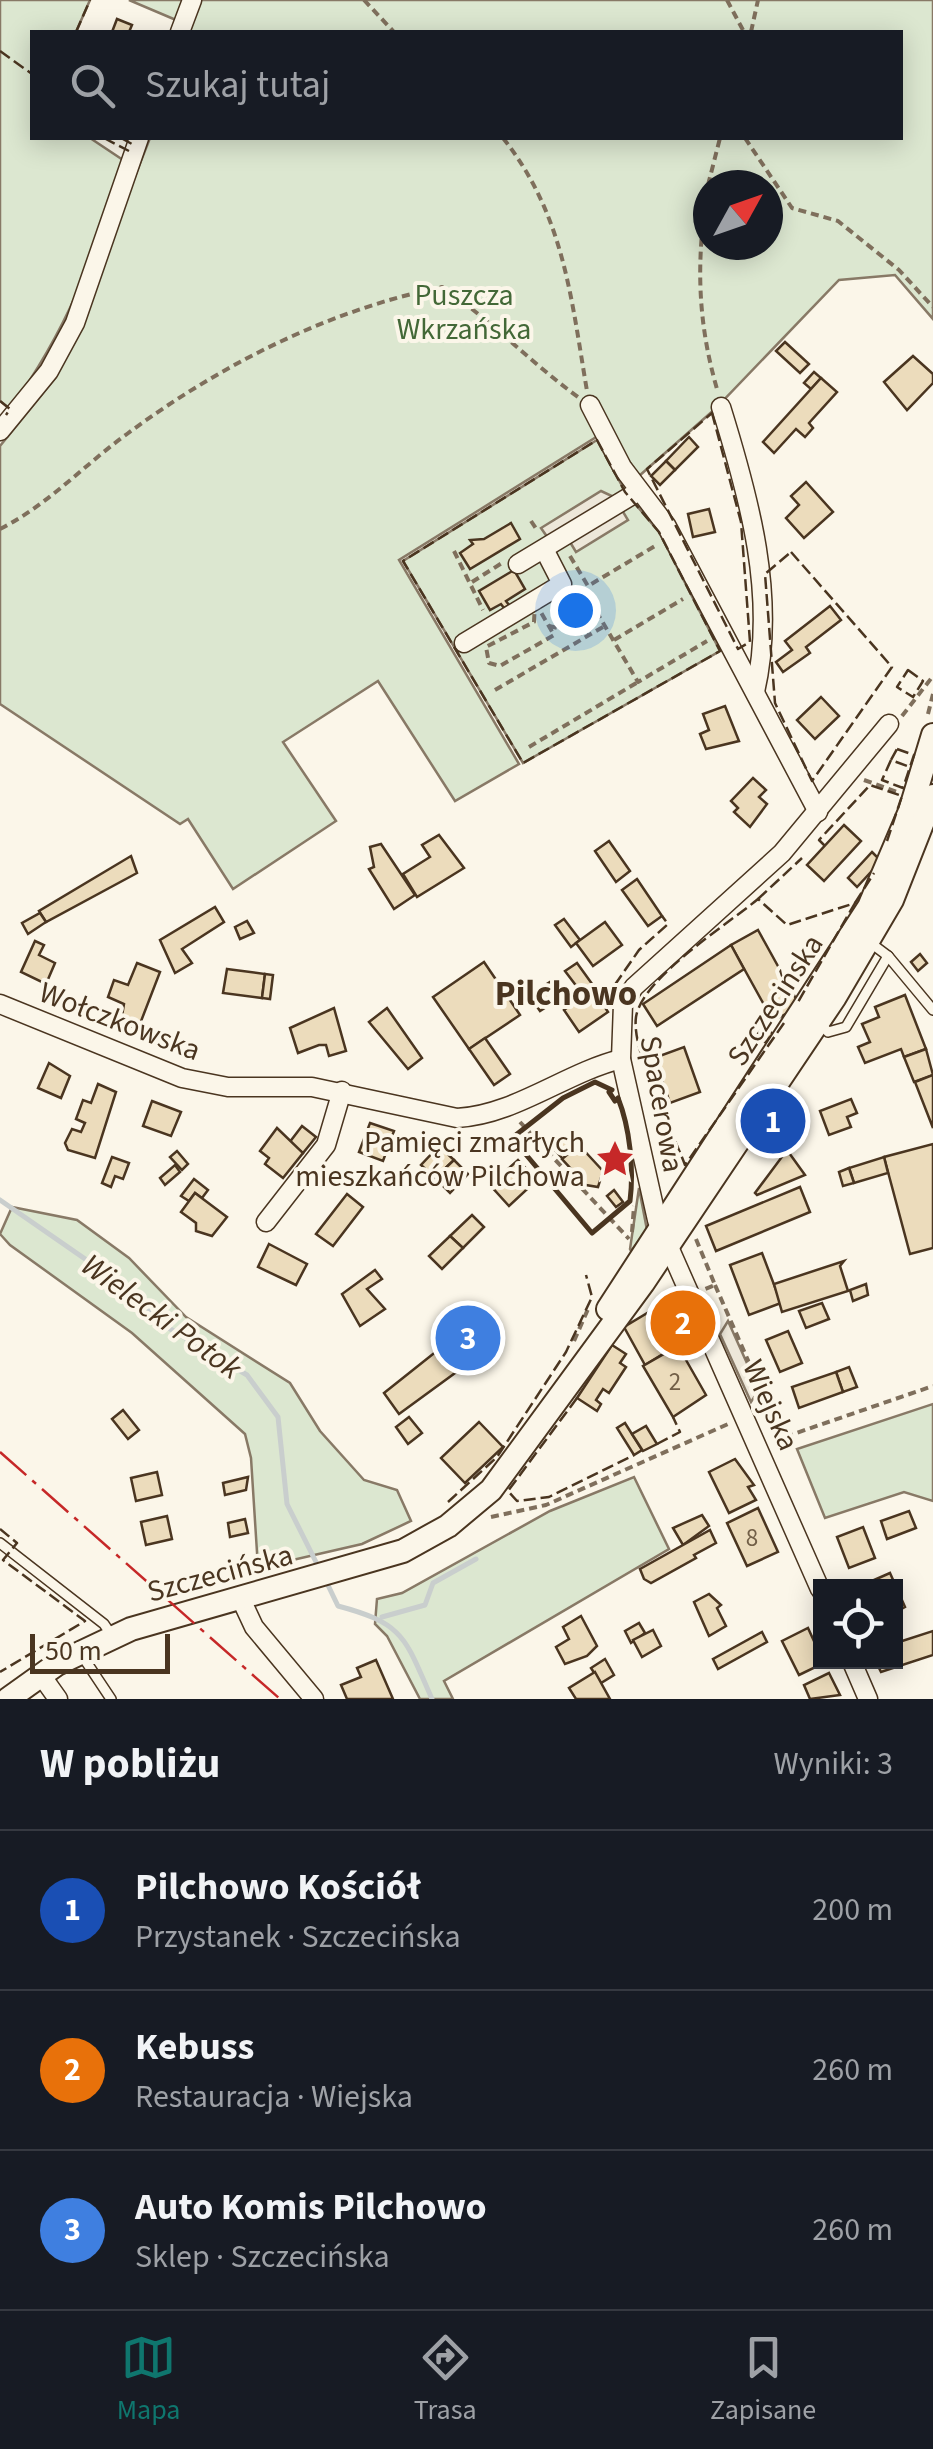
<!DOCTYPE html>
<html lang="pl">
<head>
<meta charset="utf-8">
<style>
  :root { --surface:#171b24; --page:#242831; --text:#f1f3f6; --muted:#9ea1a6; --line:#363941; --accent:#0f766e }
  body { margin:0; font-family:"Source Sans 3",sans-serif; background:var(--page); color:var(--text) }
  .controls { position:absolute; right:30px; bottom:30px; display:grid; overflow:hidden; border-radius:0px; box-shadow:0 5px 25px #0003 }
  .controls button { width:90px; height:90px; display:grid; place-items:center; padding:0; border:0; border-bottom:2px solid var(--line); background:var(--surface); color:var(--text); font:50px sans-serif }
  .compass { position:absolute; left:693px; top:170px; width:90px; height:90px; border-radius:50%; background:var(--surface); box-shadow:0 5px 25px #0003; rotate:50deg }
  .scale { position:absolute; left:30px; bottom:25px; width:140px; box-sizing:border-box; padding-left:10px; border:5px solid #4a3520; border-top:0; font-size:28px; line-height:35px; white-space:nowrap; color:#4a3520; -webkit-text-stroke:8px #fbf6e9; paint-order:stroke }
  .you { position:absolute; left:575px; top:610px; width:35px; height:35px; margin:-25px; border:8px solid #fff; border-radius:50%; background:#1a73e8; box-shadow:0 0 0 15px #1a73e833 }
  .badge { display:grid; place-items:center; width:65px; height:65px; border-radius:50%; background:var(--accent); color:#fff; font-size:32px; font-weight:700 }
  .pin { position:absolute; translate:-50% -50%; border:5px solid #fff; box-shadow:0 2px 10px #0006 }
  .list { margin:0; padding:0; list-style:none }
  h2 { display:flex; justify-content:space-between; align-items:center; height:130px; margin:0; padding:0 40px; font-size:42px }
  h2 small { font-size:32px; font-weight:400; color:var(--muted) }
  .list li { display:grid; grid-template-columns:65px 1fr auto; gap:30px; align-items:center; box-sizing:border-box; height:160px; padding:0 40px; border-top:2px solid var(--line) }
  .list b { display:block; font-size:38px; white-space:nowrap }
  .list p { margin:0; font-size:32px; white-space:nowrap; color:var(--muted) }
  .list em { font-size:32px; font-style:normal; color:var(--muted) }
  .icon { flex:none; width:55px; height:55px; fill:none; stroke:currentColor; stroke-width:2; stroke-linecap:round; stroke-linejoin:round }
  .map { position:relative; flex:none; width:933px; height:1699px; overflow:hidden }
  .search { position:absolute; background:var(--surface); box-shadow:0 5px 25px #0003; left:30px; right:30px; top:30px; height:110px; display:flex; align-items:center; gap:25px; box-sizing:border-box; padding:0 35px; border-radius:0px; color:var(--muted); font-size:38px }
  .sheet { height:610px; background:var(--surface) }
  nav { display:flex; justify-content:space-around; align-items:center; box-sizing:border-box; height:140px; border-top:2px solid var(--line); background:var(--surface); font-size:28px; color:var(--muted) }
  nav a { display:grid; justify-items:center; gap:5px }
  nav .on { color:var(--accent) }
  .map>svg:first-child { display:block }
</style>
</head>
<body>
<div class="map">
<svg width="933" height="1699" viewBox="0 0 933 1699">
  <rect width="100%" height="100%" fill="#fbf6e9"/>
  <!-- green -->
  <g fill="#dce7d0" stroke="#887966" stroke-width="2.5" fill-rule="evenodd">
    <path d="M0,0H90L76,32H32V138H90L126,162C95,254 68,330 10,409L0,401Z"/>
    <polygon points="129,0 184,0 176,20"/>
    <path d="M201,0H933V319L895,275L839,280L715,409L639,476L618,445L598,436L399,560L519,764L455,801L378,681L283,742L336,821L233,889L188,819L180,824L0,704V446L56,377L150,138H900V32H189ZM708,185H768V245H708Z"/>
    <polygon points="597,440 626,493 659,532 720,651 523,763 403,561"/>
    <polygon points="639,1188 647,1230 631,1251 630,1249"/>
    <polygon points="12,1207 77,1220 129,1258 186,1317 290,1383 320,1431 364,1480 397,1490 411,1521 362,1544 258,1568 251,1458 245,1434 132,1333 10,1245 0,1234"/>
    <polygon points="933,1404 933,1501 904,1492 825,1518 797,1449"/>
    <polygon points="634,1477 669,1549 444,1681 453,1699 420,1699 387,1636 375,1624 377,1599 402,1593 550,1511"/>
  </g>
  <!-- parking -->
  <g fill="#ede7d9" stroke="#887966" stroke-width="2.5">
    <polygon points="601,491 614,497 628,520 576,552 570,542 548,538 541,528"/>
    <polygon points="728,1321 759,1390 751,1402 720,1334"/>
  </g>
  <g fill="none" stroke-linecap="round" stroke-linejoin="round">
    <!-- stream -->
    <g stroke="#c9cecd" stroke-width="5">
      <polyline points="0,1200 127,1288 167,1327 247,1375 278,1417 287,1504 320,1570"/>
      <path d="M325,1579L338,1606C406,1624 405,1639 432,1699"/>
      <polyline points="382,1617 425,1605 433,1583 476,1559"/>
    </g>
  </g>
  <!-- building -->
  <g fill="#ecdcbc" stroke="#4a3520" stroke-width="2.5">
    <polygon points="117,19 132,25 129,32 112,32"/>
    <polygon points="785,342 809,364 800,373 776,351"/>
    <polygon points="913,356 933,374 933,383 907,410 884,382"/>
    <polygon points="814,372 821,378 811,389 804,383"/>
    <polygon points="821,378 837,392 809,423 813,428 805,437 796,429 774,453 763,442"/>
    <polygon points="689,437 698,447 675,470 666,461"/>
    <polygon points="666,461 675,470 660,485 651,476"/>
    <polygon points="806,482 833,512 804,538 786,518 799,505 791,496"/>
    <polygon points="709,509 715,532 693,537 688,514"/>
    <polygon points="511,523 520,539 470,569 460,553 473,544 470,540 484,539"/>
    <polygon points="514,570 525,589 506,601 509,605 504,608 501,604 490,610 479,591"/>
    <polygon points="830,606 841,620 806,647 810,653 783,672 776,662 792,650 785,641"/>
    <polygon points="821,697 839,716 815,739 797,720"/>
    <polygon points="725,706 739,741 706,749 700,734 709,730 703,714"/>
    <polygon points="753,778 766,790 759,797 767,804 750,827 734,812 738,808 731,801"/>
    <polygon points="844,825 861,841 824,881 807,865"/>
    <polygon points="439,835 464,868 417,897 403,874 430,857 422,845"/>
    <polygon points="609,841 630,871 616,882 595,851"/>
    <polygon points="381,844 415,895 394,909 369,869 374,867 370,847"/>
    <polygon points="872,852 881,861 857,887 848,878"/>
    <polygon points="131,856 137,873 46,922 39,911"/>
    <polygon points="637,879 662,916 648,926 622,890"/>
    <polygon points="215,907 224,922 182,949 192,963 175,973 160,940"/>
    <polygon points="40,913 46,922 28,934 22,923"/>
    <polygon points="564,919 580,940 571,947 555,925"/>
    <polygon points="247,921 254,933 240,939 235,927"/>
    <polygon points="605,922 622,945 593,966 576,943"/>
    <polygon points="758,930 800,1006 773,1021 731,945"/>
    <polygon points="35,941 44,945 39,955 55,963 46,984 21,972"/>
    <polygon points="731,945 744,969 657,1026 643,1004"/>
    <polygon points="920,954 927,963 918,971 911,962"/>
    <polygon points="484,962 520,1015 469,1049 433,997"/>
    <polygon points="137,963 160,972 138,1029 121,1022 124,1004 108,997 114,980 128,985"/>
    <polygon points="577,963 595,988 584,996 565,971"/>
    <polygon points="227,969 265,974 262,998 223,993"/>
    <polygon points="265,974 273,975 270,999 262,998"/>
    <polygon points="550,982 560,998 540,1011 529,995"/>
    <polygon points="593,989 608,1012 579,1032 564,1010"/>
    <polygon points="905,995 926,1049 904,1057 901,1049 865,1063 858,1047 870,1042 862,1024 879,1017 875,1007"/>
    <polygon points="334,1008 346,1051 329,1056 326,1045 319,1045 298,1053 290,1028"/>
    <polygon points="387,1008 422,1058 408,1069 369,1022"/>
    <polygon points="764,1026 773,1034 765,1042 757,1035"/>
    <polygon points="485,1038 510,1074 494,1085 469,1049"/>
    <polygon points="684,1047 700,1092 670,1103 654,1058"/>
    <polygon points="926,1049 933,1075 914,1082 904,1057"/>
    <polygon points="49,1063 70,1076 61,1098 38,1088"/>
    <polygon points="933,1075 933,1128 915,1082"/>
    <polygon points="98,1084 116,1092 95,1158 68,1150 65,1143 72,1129 81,1132 85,1123 76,1119 83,1100 91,1103"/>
    <polygon points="851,1099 857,1113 847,1117 851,1127 829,1135 820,1111"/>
    <polygon points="152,1101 181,1112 171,1136 143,1126"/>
    <polygon points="370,1123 394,1131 383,1161 359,1152"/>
    <polygon points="302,1126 316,1137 303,1153 289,1143"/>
    <polygon points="277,1128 303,1153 283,1178 265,1164 269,1158 260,1151"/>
    <polygon points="569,1135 578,1145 563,1159 554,1149"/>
    <polygon points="933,1144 933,1248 910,1254 884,1157"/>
    <polygon points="579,1145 603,1171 598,1187 586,1185 562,1159"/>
    <polygon points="439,1146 454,1160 435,1178 421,1165"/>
    <polygon points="787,1150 805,1175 757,1195 755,1193"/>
    <polygon points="177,1151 188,1164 182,1170 170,1157"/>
    <polygon points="112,1157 129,1163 123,1179 115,1176 111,1187 102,1183"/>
    <polygon points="884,1157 888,1173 854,1183 849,1168"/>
    <polygon points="454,1160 468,1174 450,1193 435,1178"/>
    <polygon points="518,1160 537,1180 509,1206 490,1185"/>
    <polygon points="175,1165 180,1172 165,1185 160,1178"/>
    <polygon points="849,1168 854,1183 843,1186 839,1172"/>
    <polygon points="194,1179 208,1190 202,1198 195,1193 189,1201 181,1196"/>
    <polygon points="800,1187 810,1212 716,1251 706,1226"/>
    <polygon points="614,1190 623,1202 616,1207 607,1196"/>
    <polygon points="195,1193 227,1217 212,1236 196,1231 196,1223 181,1212"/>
    <polygon points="347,1194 363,1207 333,1246 316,1234"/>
    <polygon points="472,1215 484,1227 463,1248 450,1236"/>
    <polygon points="450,1236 463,1248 442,1269 429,1256"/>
    <polygon points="269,1244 307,1264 296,1285 258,1267"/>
    <polygon points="762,1253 781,1303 749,1315 730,1265"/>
    <polygon points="844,1261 840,1266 848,1291 782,1312 774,1284"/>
    <polygon points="375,1270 382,1279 367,1289 385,1309 360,1326 342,1294"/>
    <polygon points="866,1284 868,1295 853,1301 850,1290"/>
    <polygon points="822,1303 829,1319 806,1328 799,1311"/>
    <polygon points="649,1312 671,1349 645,1365 624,1327"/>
    <polygon points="682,1314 689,1329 683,1332 676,1317"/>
    <polygon points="477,1319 493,1338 492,1346 399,1414 384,1393"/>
    <polygon points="788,1331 802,1363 780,1372 766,1340"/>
    <polygon points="612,1345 626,1354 620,1363 626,1367 609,1393 603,1389 596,1400 601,1404 597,1411 577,1398"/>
    <polygon points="678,1346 706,1395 673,1417 643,1366"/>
    <polygon points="849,1367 857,1387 843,1392 836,1372"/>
    <polygon points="836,1372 843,1392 799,1408 792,1387"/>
    <polygon points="123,1410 139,1430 128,1439 112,1419"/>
    <polygon points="409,1417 422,1433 408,1444 396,1427"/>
    <polygon points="479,1422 503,1447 465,1483 441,1458"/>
    <polygon points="625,1423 642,1450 634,1455 617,1428"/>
    <polygon points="646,1426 657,1444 643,1451 632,1434"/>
    <polygon points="735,1459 754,1485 748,1487 756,1500 729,1513 709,1472"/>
    <polygon points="157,1472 162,1495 136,1501 131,1478"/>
    <polygon points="248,1477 246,1490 225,1495 223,1483"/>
    <polygon points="758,1508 778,1552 747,1566 727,1523"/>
    <polygon points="909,1511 916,1528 887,1539 881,1521"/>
    <polygon points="702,1515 709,1526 683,1545 673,1528"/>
    <polygon points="167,1516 172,1539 146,1545 141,1522"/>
    <polygon points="245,1519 248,1533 230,1537 228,1523"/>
    <polygon points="863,1527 875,1558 849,1568 837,1537"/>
    <polygon points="710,1530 716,1543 694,1555 696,1558 651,1583 644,1579 640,1569"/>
    <polygon points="890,1573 905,1607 896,1612 896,1586 865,1584"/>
    <polygon points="709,1594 721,1605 717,1608 726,1626 709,1636 694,1602"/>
    <polygon points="581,1616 597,1646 587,1656 565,1664 556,1647 569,1639 563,1627"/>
    <polygon points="639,1623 645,1633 631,1643 625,1631"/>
    <polygon points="808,1628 824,1663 799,1675 782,1641"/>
    <polygon points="653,1630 661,1646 642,1657 633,1640"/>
    <polygon points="933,1631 933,1655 881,1672 876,1662 896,1662 896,1643"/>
    <polygon points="762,1632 767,1642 718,1669 713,1659"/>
    <polygon points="605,1659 614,1675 601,1683 591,1668"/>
    <polygon points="376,1660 393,1699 347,1699 341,1685 361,1677 357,1668"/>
    <polygon points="595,1672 610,1699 576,1699 569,1688"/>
    <polygon points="829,1673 840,1695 810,1699 804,1685"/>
  </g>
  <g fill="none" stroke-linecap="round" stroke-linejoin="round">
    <!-- service casing -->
    <g stroke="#4a3520" stroke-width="12">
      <g id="service">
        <polyline points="888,956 933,1010"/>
        <polyline points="819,1022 828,1032 846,1027 888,956 868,941"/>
        <polyline points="0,1543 104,1624 112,1636"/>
        <polyline points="81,1654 111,1699"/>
      </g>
    </g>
    <!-- minor casing -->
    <g stroke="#4a3520" stroke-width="21">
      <g id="minor">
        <polyline points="180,32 192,0"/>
        <polyline points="590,405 622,467 666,525 818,812"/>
        <path d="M721,407C749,497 777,597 755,692"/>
        <polyline points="0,431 49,371 75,323 139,138"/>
        <polyline points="518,564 639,491"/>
        <polyline points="464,643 562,584 544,549"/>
        <path d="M0,1004L182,1078L228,1087H312L457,1118C515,1115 565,1073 621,1059"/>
        <polyline points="266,1222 326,1145 342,1091"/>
        <polyline points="820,1589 657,1220 621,1059 623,1004 634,987 782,853 889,724"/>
        <polyline points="240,1597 254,1627 314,1699"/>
        <polyline points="852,1662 868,1699"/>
        <polyline points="41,1675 58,1699"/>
      </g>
    </g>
    <!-- secondary casing -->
    <g stroke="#4a3520" stroke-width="26">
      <g id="secondary">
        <polyline points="608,1309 869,907 910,811 933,735"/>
        <polyline points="8,1699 57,1664 131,1629 403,1551 448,1526 491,1490 643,1283 835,997 892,900 933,796"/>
      </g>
    </g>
    <!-- path -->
    <g stroke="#7f6f5c" stroke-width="4" stroke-dasharray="8 5" stroke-linecap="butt">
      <polyline points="364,0 394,32"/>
      <polyline points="727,0 744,32"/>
      <polyline points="751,32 758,0"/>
      <path d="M503,138C564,215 571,297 587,391"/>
      <polyline points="745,138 792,208 838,221 899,270 933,307"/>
      <polyline points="708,185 720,138"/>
      <path d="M708,187C696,258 697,320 717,389"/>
      <polyline points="531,521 537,530"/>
      <path d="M0,529C48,505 84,465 127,434C220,365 329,310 442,287C491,320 530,362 578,397"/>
      <polyline points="454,551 483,610"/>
      <polyline points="570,556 588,586 655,546"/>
      <polyline points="472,582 502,563"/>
      <polyline points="583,589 638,682 707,641"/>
      <polygon points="535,602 554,635 500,666 489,663 486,647 534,622"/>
      <polyline points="549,626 588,635"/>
      <polyline points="614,640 683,599"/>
      <polyline points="495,690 603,627"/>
      <polyline points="928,714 933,694"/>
      <polyline points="902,716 933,676"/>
      <polyline points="529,747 638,682"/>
      <polyline points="864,780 897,792"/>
      <polyline points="520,1122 629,1239"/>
      <polyline points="632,1232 634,1206"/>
      <polyline points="696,1239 715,1285 705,1289"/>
      <polyline points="715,1285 761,1390 756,1399"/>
      <polyline points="574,1341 588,1309"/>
      <polyline points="773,1441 933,1386"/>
      <polyline points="491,1517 546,1505 728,1424"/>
    </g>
    <!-- service -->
    <use href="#service" stroke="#fbf6e9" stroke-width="9"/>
    <!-- minor -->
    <use href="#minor" stroke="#fbf6e9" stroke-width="18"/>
    <!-- secondary -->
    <use href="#secondary" stroke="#fbf6e9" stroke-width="22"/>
    <!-- fence -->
    <g stroke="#4a3520" stroke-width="2.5" stroke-dasharray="12 5" stroke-linecap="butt">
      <polyline points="76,32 90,0"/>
      <polyline points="0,51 32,74"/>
      <polyline points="104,138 129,151"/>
      <polyline points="121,138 132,144"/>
      <polyline points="0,401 10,409 6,415"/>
      <polygon points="712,413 741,522 750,642 738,649 647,469"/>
      <polygon points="597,440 625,492 659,532 720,651 523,763 403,561"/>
      <polygon points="791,552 892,667 812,781 775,703 765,574"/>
      <polygon points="908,670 923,681 913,697 897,687"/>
      <polygon points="897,749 914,755 910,767 891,760"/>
      <polyline points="891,760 882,780 903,788 910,767"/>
      <polyline points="825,846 819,840 870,785 902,796 887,841"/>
      <polyline points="758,899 802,858"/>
      <polyline points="855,903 874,873"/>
      <polyline points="605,999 639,950 668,924 662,916"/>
      <path d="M784,1023L685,1165C672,1130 631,1051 636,1017C642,978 728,924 758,899L787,925L855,903L798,1002"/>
      <polyline points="577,1398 508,1491 517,1501 549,1497 634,1455"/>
      <polyline points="657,1444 680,1432 673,1417"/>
      <polyline points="448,1502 497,1457 566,1352 592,1297 586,1275"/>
      <polyline points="0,1529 17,1543 3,1560 85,1621 0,1672"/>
    </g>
    <!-- wall -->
    <path stroke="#4a3520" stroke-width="5" d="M595,1082L612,1090L609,1092L615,1101L618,1098C630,1128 634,1169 630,1201L592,1233L512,1138L563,1098Z"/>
    <!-- power -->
    <polyline stroke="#c62828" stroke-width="2.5" stroke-dasharray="35 8 5 8" stroke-linecap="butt" points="0,1452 280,1699"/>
  </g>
  <!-- icons -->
  <defs>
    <g id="sight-bare" transform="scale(3)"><path d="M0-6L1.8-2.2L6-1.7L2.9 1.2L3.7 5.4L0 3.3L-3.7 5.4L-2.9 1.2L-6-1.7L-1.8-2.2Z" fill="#c62828" stroke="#fbf6e9" stroke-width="2.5" paint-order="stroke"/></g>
  </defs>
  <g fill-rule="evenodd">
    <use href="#sight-bare" x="615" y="1159"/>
  </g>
  <g text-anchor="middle" stroke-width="8" stroke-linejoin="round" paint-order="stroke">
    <!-- number labels -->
    <g font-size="25" fill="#725f47">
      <text x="675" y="1390">2</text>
      <text x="752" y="1546">8</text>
    </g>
    <!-- park labels -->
    <g font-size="30" fill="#436837" stroke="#fbf6e9">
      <text x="464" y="305">Puszcza<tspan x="464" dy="34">Wkrzańska</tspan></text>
    </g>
    <!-- street labels -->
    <g font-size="30" fill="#4a3520" stroke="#fbf6e9">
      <text transform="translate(775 1000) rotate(-57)" y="10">Szczecińska</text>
      <text transform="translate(120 1021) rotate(21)" y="10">Wołczkowska</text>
      <text transform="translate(662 1104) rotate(80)" y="10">Spacerowa</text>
      <text transform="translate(771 1405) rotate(66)" y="10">Wiejska</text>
      <text transform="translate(220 1573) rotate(-15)" y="10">Szczecińska</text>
    </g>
    <!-- poi labels -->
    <g font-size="30" fill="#4a3520" stroke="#fbf6e9" text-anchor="end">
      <text x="585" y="1152">Pamięci zmarłych<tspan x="585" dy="34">mieszkańców Pilchowa</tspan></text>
    </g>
    <!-- water labels -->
    <g font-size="32" font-style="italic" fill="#4a3520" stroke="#fbf6e9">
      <text transform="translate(162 1316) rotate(36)" y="11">Wielecki Potok</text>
    </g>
    <!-- quarter labels -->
    <g font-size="35" font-weight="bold" fill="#4a3520" stroke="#fbf6e9">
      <text x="566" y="1005">Pilchowo</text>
    </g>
  </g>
</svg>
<div class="controls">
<button><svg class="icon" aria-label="locate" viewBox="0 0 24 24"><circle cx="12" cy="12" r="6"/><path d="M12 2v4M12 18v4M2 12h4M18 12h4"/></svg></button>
</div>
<svg class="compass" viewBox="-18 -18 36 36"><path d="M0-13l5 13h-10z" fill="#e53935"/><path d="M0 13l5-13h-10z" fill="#9ea1a6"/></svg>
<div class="scale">50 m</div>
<div class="you"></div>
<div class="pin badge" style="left:773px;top:1121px;background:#1a4fb4">1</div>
<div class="pin badge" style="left:683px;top:1323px;background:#e8710a">2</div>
<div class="pin badge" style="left:468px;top:1338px;background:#3f7fe0">3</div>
<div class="search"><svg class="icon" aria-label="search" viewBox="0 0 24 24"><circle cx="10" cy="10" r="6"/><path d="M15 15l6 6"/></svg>Szukaj tutaj</div>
</div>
<section class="sheet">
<h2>W pobliżu<small>Wyniki: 3</small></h2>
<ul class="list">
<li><span class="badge" style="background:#1a4fb4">1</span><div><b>Pilchowo Kościół</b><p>Przystanek · Szczecińska</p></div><em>200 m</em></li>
<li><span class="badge" style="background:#e8710a">2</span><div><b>Kebuss</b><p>Restauracja · Wiejska</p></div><em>260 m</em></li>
<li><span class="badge" style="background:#3f7fe0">3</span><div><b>Auto Komis Pilchowo</b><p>Sklep · Szczecińska</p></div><em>260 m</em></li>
</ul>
</section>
<nav>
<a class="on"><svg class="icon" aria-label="map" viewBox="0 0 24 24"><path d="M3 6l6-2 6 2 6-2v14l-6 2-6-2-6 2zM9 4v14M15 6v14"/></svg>Mapa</a>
<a><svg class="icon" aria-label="directions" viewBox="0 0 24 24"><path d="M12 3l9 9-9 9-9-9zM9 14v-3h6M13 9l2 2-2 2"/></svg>Trasa</a>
<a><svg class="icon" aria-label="saved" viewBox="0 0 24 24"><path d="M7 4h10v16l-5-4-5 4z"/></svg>Zapisane</a>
</nav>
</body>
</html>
